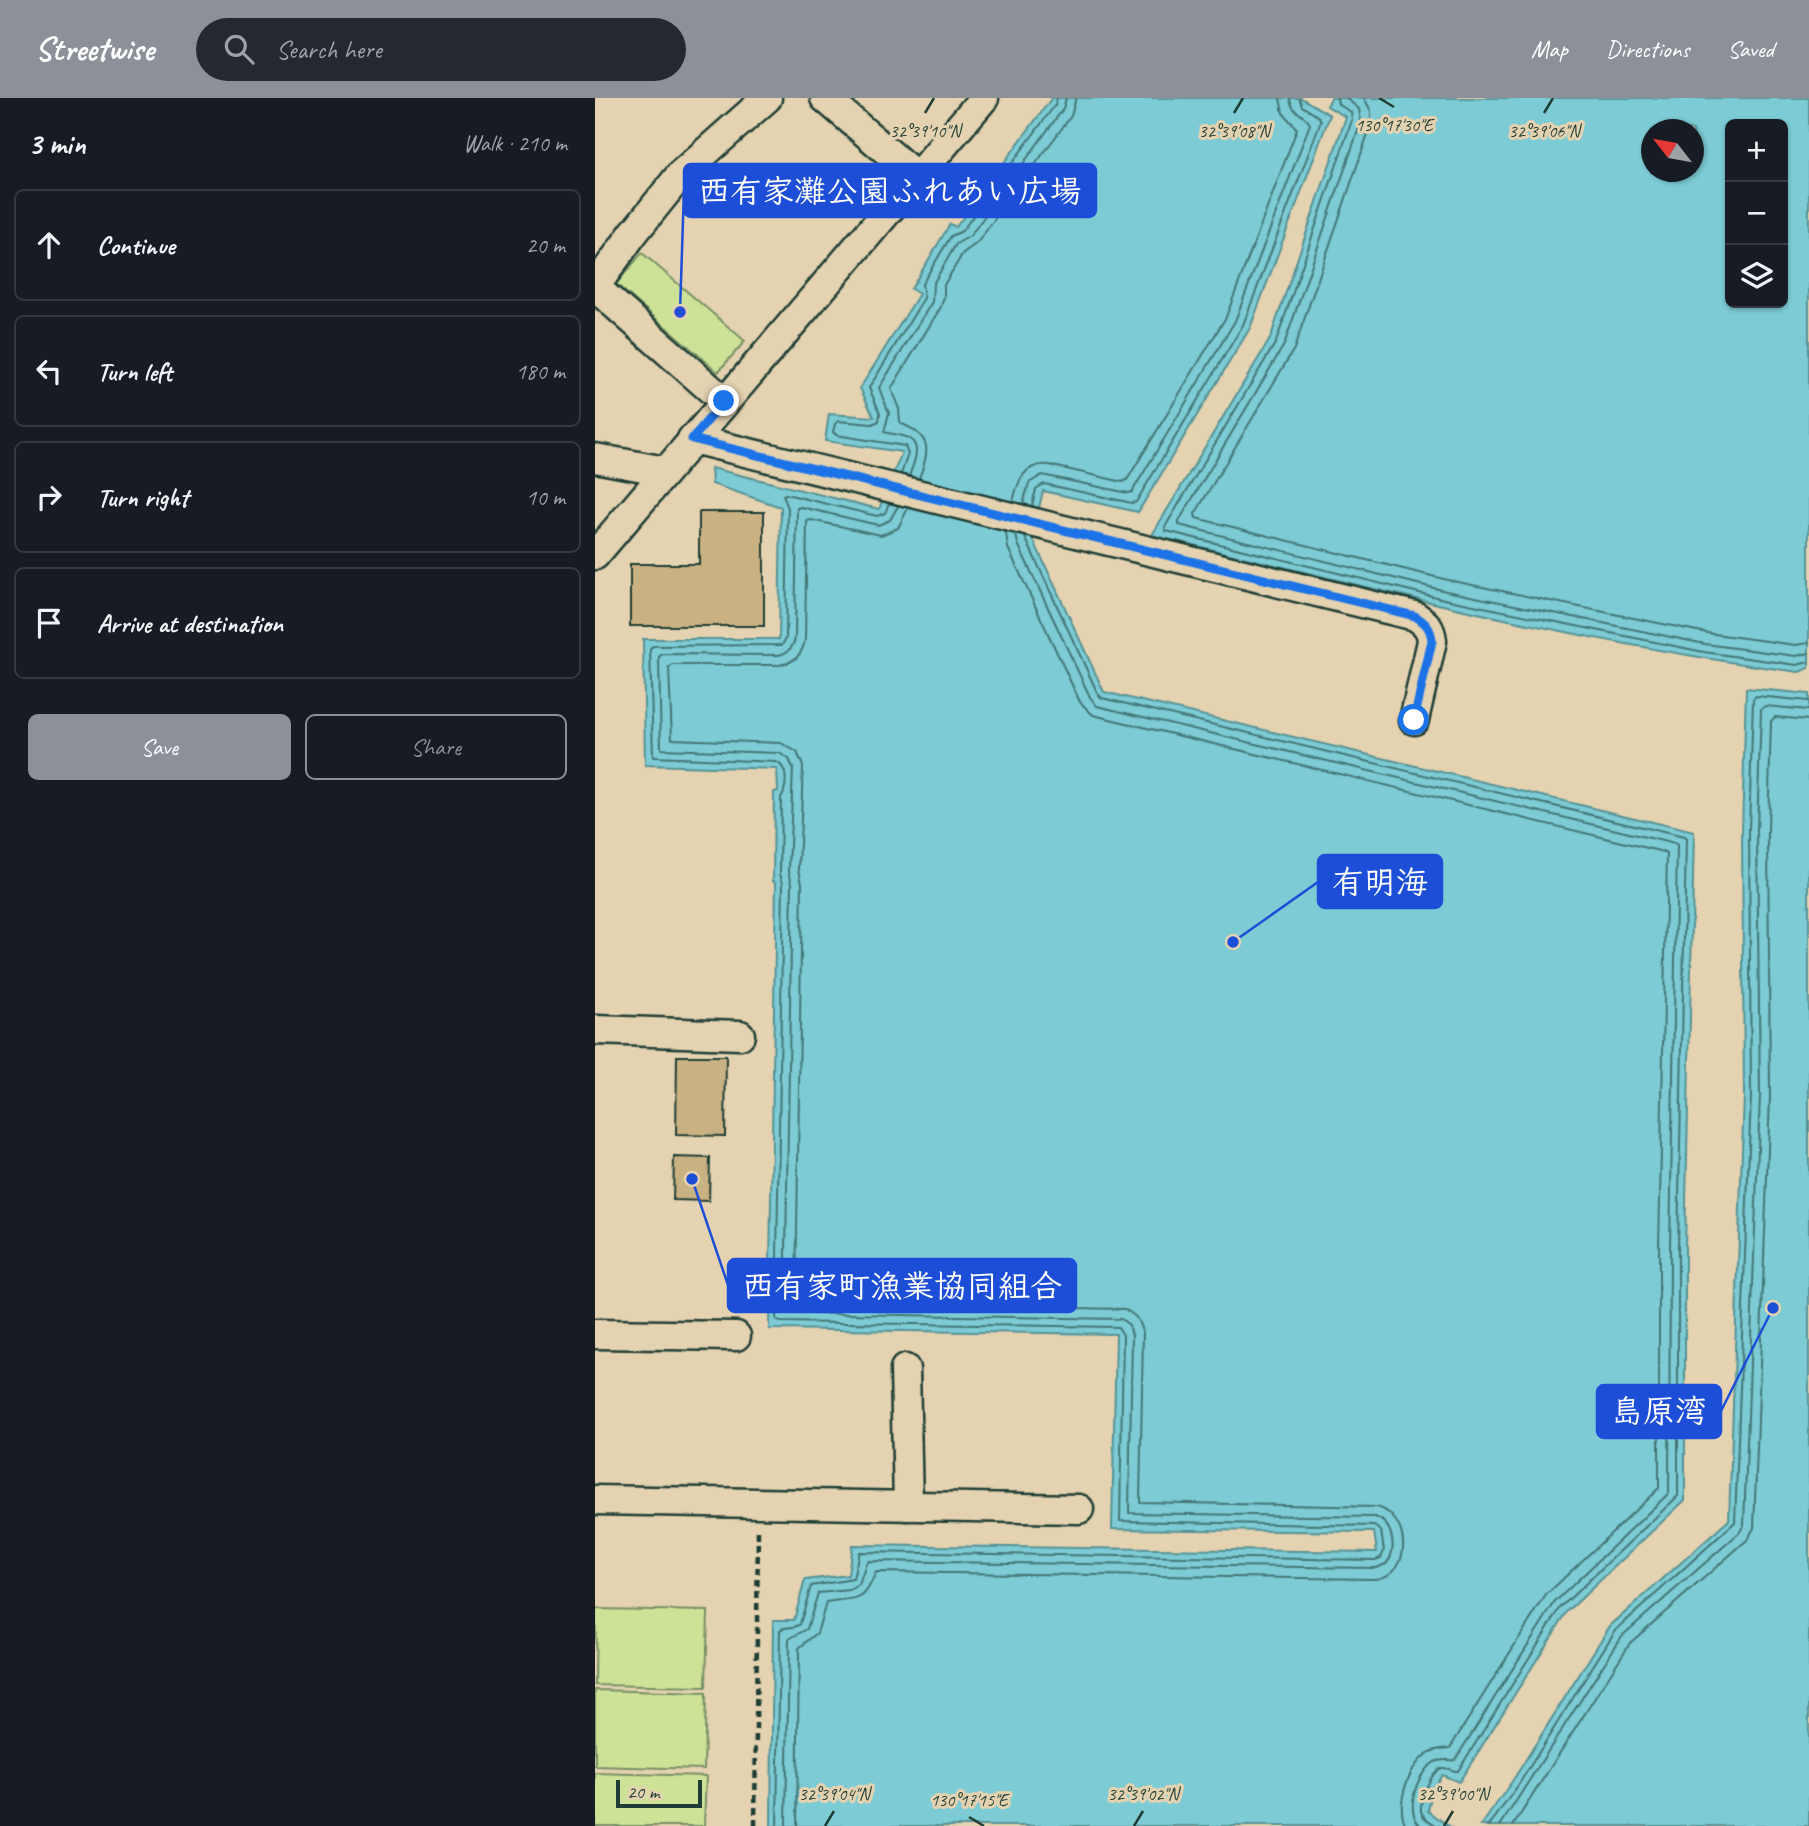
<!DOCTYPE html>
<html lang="en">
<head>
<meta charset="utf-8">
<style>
  :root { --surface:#171b24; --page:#242831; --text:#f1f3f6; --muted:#9ea1a6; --line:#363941; --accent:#8c9099 }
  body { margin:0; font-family:Caveat,"Klee One",sans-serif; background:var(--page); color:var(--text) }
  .controls { position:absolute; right:21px; top:21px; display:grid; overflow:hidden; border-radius:10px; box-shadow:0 2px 5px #0004 }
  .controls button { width:63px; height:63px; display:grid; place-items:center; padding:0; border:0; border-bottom:2px solid var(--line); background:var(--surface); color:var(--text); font:35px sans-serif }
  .compass { position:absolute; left:1046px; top:21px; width:63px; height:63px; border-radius:50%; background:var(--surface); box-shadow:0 2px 5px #0004; rotate:301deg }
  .scale { position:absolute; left:21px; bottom:18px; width:86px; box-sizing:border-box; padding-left:7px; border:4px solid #1f3d34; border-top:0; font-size:19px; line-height:24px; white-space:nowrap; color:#1f3d34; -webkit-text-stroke:5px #e4d2b0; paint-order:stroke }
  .stop { position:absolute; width:21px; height:21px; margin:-16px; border:5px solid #1a73e8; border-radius:50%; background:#fff }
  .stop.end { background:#1a73e8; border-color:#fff; box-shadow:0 2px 7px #0008 }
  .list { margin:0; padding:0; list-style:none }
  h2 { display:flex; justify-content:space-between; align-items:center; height:91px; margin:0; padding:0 28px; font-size:30px }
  h2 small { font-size:23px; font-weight:400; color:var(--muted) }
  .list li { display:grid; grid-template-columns:46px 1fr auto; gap:21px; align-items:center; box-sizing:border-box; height:112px; margin:0 14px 14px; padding:0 14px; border:2px solid var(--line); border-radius:10px }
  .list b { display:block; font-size:26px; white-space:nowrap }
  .list em { font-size:23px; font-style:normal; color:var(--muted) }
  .actions { display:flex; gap:14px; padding:21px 28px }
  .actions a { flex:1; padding:16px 0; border:2px solid var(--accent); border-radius:10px; text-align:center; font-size:24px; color:var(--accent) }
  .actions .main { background:var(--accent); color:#fff }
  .icon { flex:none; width:38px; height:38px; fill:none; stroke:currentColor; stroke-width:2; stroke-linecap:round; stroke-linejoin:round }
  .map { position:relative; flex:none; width:1214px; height:1728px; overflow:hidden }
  header { display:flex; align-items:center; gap:42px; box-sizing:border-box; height:98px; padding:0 35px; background:var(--accent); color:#fff }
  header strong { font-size:33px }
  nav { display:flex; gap:38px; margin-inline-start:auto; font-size:24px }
  .search { width:490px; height:63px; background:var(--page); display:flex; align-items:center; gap:18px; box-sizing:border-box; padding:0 24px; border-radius:38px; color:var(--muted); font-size:26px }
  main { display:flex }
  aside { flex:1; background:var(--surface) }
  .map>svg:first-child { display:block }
</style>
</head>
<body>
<header>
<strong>Streetwise</strong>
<div class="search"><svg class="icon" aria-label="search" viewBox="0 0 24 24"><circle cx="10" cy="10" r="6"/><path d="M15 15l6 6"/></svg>Search here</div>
<nav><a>Map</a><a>Directions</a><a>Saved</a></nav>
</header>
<main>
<aside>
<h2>3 min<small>Walk · 210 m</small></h2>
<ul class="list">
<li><svg class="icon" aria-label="ahead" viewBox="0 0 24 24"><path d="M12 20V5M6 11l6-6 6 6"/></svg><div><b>Continue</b></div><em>20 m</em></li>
<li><svg class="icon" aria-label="left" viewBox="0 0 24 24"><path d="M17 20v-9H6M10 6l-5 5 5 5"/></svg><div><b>Turn left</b></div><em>180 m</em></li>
<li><svg class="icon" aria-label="right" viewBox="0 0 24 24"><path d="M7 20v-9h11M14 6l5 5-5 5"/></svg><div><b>Turn right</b></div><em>10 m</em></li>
<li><svg class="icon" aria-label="arrive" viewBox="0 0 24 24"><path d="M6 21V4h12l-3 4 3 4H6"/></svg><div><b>Arrive at destination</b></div></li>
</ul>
<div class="actions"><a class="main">Save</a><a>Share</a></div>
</aside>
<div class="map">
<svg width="1214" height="1728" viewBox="0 0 1214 1728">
  <rect width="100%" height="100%" fill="#e4d2b0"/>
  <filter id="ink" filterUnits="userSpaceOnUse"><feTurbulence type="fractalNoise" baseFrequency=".0143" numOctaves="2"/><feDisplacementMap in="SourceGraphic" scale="14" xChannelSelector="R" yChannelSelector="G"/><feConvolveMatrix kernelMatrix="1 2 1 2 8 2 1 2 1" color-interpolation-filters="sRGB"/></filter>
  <g filter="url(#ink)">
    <!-- green -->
    <g fill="#cee297" stroke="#769066" stroke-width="2">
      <polygon points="47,155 150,243 123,274 21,186"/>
      <polygon points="1,1511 113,1513 111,1589 0,1587"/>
      <polygon points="0,1592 111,1595 109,1671 0,1668"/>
      <polygon points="0,1675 111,1678 109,1728 0,1728"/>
    </g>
    <!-- water -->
    <g fill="#7bcbd5" stroke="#569295" stroke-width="2" fill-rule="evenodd">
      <polygon points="457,0 706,0 735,17 655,230 543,414 448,393 437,439 509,594 1099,734 1090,1150 1090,1402 972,1514 864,1684 847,1677 837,1693 833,1713 854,1728 176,1728 178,1522 199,1522 210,1482 253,1477 257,1447 782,1454 779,1434 517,1431 521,1236 174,1231 181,784 178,783 179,694 183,693 182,671 50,667 48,541 184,541 186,409 117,386 116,370 284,411 307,354 230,343 234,316 279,319 265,290 324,196 316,191 355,126 361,129"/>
      <path d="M736,0H1214V570L1204,574C985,545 771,489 557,437L675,241L751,19L732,8ZM1135,26H1188V205H1135ZM1056,32H1098V74H1056Z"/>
      <polygon points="1151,590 1214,596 1214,1728 886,1728 918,1682 1015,1528 1134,1422 1149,997 1147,733"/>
    </g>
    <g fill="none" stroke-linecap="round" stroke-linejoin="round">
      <!-- shore -->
      <g stroke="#447674" stroke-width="2">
        <polyline points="742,0 743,6 756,14 757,22 681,244 570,429 571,433 849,501 1109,554 1202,567 1214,564"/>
        <polyline points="751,0 764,11 766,24 689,247 584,423 584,427 851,493 1110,546 1201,558 1214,555"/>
        <polyline points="769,0 776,13 776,27 699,251 600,416 601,420 853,482 1112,535 1200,547 1214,545"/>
        <polyline points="306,376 313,356 310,348 241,337 238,334 240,326 243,323 277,326 284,323 285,315 274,290 329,200 327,186 356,138 367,133 460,7 462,0"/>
        <path d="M314,378C320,363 329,343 307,338C301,336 295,336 289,334L294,315L284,290L337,204L338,186L361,146L375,138L468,11L471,0"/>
        <path d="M324,380C336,351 336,338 305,325L304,311L296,291L346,209L349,199V187L368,155L382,145L476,18L481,0"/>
        <path d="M418,403C423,383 429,365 454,367L528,384L532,382L631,219L702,31L688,15L685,0"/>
        <path d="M428,406L434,385L447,377L533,395L537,394L640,223L715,26C710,15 696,16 695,0"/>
        <polyline points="437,408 441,391 449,386 537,405 541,404 648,227 726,23 724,19 707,8 704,0"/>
        <path d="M411,434L413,450L485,604L498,617L1069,754L1072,756L1064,1150V1390L951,1497L855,1650C848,1651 840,1651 833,1655C813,1669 800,1706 811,1728"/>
        <path d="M421,437L423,446L495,599L502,608L1080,746L1082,748L1075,1150L1074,1395L960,1504L860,1662C853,1663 845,1660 838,1665C821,1676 809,1714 826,1728"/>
        <path d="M430,439L503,596L507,600L1089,739L1091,741L1083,1150V1398L966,1509L863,1673C858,1674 853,1669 847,1670C836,1672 825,1703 826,1713C827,1720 836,1724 842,1728"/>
        <path d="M182,1728L185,1532C190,1527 199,1532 205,1526L216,1488L258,1481L264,1454L780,1462L786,1460L789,1453L786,1433L779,1428L525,1423L528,1237L523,1229L185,1224L181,1222L188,785L185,776L186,700C192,690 194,669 181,664L58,659L55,551L58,548L187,547L191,540L193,410L188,397L191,396L282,418L290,415L294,405"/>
        <path d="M191,1728L194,1541L212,1531L223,1495L255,1492L264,1487L272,1463L781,1470L791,1466C803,1452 798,1425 780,1419L534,1415L537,1237L534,1227L526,1221L193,1215L190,1213L197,785L194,773L198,670L194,661L184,655L66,651L64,559L67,556L182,557C192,556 198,550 200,540L202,410L206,409L283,427L295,422L303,408"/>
        <path d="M202,1728L204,1550L222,1535L231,1505C264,1499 267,1508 281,1474L781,1481C819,1475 815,1418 782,1409L545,1404L548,1234L541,1219L530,1211L204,1205L201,1203L207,785L204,771L208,668L202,654L186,645L77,641L74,570L78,567H184C199,565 208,556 210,541L212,423L216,422L286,437L303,430L313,410"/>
        <polyline points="894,1728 924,1686 1020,1533 1140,1424 1156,997 1154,733 1158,601 1161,598 1214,603"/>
        <polyline points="905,1728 1027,1538 1144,1435 1149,1427 1165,997 1162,733 1166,611 1170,608 1214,612"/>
        <polyline points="918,1728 1035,1545 1152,1442 1159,1430 1175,998 1173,733 1176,623 1180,619 1214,622"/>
      </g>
    </g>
    <!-- building -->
    <g fill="#cab182" stroke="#1f3d34" stroke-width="2">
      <polygon points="104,414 169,414 169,528 35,528 35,466 104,466"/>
      <polygon points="82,958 131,958 130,1038 81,1037"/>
      <polygon points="79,1059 115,1060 114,1103 78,1102"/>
    </g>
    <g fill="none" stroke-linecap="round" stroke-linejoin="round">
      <!-- minor casing -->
      <g stroke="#1f3d34" stroke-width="33">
        <g id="minor">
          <polyline points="230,0 322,79"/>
          <polyline points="0,189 37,137 86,76 172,0"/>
          <polyline points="0,189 129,303"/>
          <path d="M97,341L820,518C831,525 836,530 837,543L819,622"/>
          <polyline points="0,360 70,373"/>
          <polyline points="0,457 389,0"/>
          <polyline points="0,932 145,937"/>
          <polyline points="0,1236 141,1238"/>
          <polyline points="310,1271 313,1408"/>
          <polyline points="0,1402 484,1411"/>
        </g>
      </g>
      <!-- path -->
      <polyline stroke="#1f3d34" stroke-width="4.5" stroke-dasharray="7 5" stroke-linecap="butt" points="160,1728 163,1431"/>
      <!-- minor -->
      <use href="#minor" stroke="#e4d2b0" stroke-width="28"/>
    </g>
  </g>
  <g fill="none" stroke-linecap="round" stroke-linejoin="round" filter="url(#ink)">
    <!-- route -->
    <path stroke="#1a73e8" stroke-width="9" d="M129,303L97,341L820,518C831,525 836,530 837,543L819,622"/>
  </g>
  <!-- ticks -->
  <path fill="none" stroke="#1f3d34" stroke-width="2.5" d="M784,0L799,9M330,15L339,0M639,15L648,0M949,15L958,0M374,1719L389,1728M230,1728L239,1713M539,1728L548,1713M849,1728L858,1713"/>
  <g font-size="18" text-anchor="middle" fill="#1f3d34" stroke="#e4d2b0" stroke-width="6" stroke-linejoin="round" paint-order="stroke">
    <text x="799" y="33">130°17'30"E</text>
    <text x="330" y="39">32°39'10"N</text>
    <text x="639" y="39">32°39'08"N</text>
    <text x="949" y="39">32°39'06"N</text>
    <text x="239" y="1702">32°39'04"N</text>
    <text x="548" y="1702">32°39'02"N</text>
    <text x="858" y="1702">32°39'00"N</text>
    <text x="374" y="1708">130°17'15"E</text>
  </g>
  <!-- callouts -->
  <path fill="none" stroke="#1d4ed8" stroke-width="2.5" d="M85 214L89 92M638 844L723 784M97 1081L133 1187M1178 1210L1126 1313"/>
  <g fill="#1d4ed8" stroke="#e4d2b0" stroke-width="2.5">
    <circle cx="85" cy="214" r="7"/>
    <circle cx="638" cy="844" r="7"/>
    <circle cx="97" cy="1081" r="7"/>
    <circle cx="1178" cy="1210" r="7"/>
  </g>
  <g fill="#1d4ed8" stroke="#1d4ed8" stroke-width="2.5">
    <rect x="89" y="66" width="412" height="53" rx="7"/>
    <rect x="723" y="757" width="124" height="53" rx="7"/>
    <rect x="133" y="1161" width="348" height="53" rx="7"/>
    <rect x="1002" y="1287" width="124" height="53" rx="7"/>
  </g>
  <g font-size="32" text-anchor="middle" font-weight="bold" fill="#fff">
    <text x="295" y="104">西有家灘公園ふれあい広場</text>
    <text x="785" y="795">有明海</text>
    <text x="307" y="1199">西有家町漁業協同組合</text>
    <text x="1064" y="1324">島原湾</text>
  </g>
</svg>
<div class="controls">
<button>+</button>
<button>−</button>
<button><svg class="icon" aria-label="layers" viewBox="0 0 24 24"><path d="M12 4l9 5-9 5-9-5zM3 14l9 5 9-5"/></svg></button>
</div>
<svg class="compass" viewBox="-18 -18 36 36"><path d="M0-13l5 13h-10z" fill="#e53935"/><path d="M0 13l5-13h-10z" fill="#9ea1a6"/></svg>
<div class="scale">20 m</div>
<div class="stop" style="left:819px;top:622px"></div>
<div class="stop end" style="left:129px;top:303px"></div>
</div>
</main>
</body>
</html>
